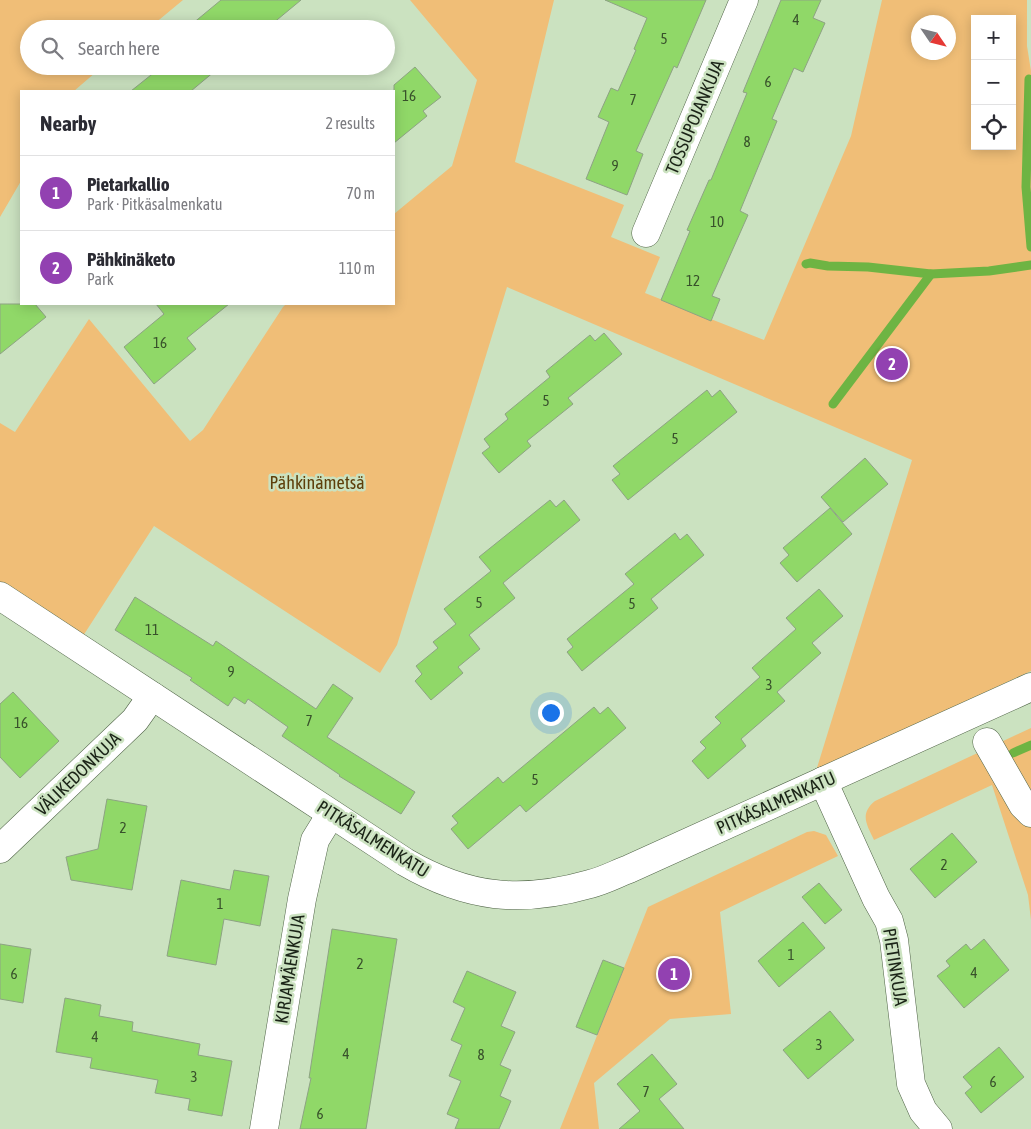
<!DOCTYPE html>
<html lang="en">
<head>
<meta charset="utf-8">
<style>
  :root { --surface:#fff; --page:#f2f2f3; --text:#2b2b33; --muted:#7c7c81; --line:#e1e1e2; --accent:#9241b1 }
  body { margin:0; font-family:"Asap Condensed",sans-serif; background:var(--page); color:var(--text) }
  .controls { position:absolute; right:15px; top:15px; display:grid; overflow:hidden; border-radius:0px; box-shadow:0 2px 12px #0003 }
  .controls button { width:45px; height:45px; display:grid; place-items:center; padding:0; border:0; border-bottom:1px solid var(--line); background:var(--surface); color:var(--text); font:25px sans-serif }
  .compass { position:absolute; left:911px; top:15px; width:45px; height:45px; border-radius:50%; background:var(--surface); box-shadow:0 2px 12px #0003; rotate:125deg }
  .you { position:absolute; left:550px; top:712px; width:18px; height:18px; margin:-12px; border:4px solid #fff; border-radius:50%; background:#1a73e8; box-shadow:0 0 0 8px #1a73e833 }
  .badge { display:grid; place-items:center; width:32px; height:32px; border-radius:50%; background:var(--accent); color:#fff; font-size:16px; font-weight:700 }
  .pin { position:absolute; translate:-50% -50%; border:2px solid #fff; box-shadow:0 1px 5px #0006 }
  .list { margin:0; padding:0; list-style:none }
  h2 { display:flex; justify-content:space-between; align-items:center; height:65px; margin:0; padding:0 20px; font-size:21px }
  h2 small { font-size:16px; font-weight:400; color:var(--muted) }
  .list li { display:grid; grid-template-columns:32px 1fr auto; gap:15px; align-items:center; box-sizing:border-box; height:75px; padding:0 20px; border-top:1px solid var(--line) }
  .list b { display:block; font-size:19px; white-space:nowrap }
  .list p { margin:0; font-size:16px; white-space:nowrap; color:var(--muted) }
  .list em { font-size:16px; font-style:normal; color:var(--muted) }
  .icon { flex:none; width:28px; height:28px; fill:none; stroke:currentColor; stroke-width:2; stroke-linecap:round; stroke-linejoin:round }
  .map { position:relative; flex:none; width:1031px; height:1129px; overflow:hidden }
  .search { position:absolute; background:var(--surface); box-shadow:0 2px 12px #0003; left:20px; top:20px; width:375px; height:55px; display:flex; align-items:center; gap:12px; box-sizing:border-box; padding:0 18px; border-radius:28px; color:var(--muted); font-size:19px }
  .panel { position:absolute; background:var(--surface); box-shadow:0 2px 12px #0003; left:20px; top:90px; width:375px; height:215px; border-radius:0px }
  .map>svg:first-child { display:block }
</style>
</head>
<body>
<div class="map">
<svg width="1031" height="1129" viewBox="0 0 1031 1129">
  <rect width="100%" height="100%" fill="#cbe2c0"/>
  <!-- green -->
  <g fill="#f0be77" fill-rule="evenodd">
    <polygon points="0,0 183,0 148,29 29,29 29,66 103,66 74,91 21,91 21,181 0,217"/>
    <path d="M410,0H554L515,162L624,205L611,237L660,257L645,293L764,340L851,136L882,0H1027V46L1031,71V671L816,771L912,460L507,287L397,645L380,673L154,526L83,636L0,582V423L15,432L89,319L190,441L203,430L283,307L286,304H394V214L452,166L477,80ZM975,19H1012V146H975ZM918,22H948V52H918Z"/>
    <path d="M1031,728V920L1028,895L992,785L874,840C867,825 859,814 875,801Z"/>
    <polygon points="814,831 826,835 838,856 720,912 731,1014 670,1019 594,1083 599,1129 560,1129 648,907 807,832"/>
  </g>
  <g fill="none" stroke-linecap="round" stroke-linejoin="round">
    <!-- stream -->
    <g stroke="#6eb443" stroke-width="9">
      <polyline points="1029,79 1026,187 1031,247"/>
      <polyline points="806,264 810,263 828,266 868,267 931,274 989,271 1031,265"/>
      <polyline points="833,404 931,274"/>
      <polyline points="1013,753 1031,745"/>
    </g>
  </g>
  <!-- building -->
  <g fill="#90d868" stroke="#8da383">
    <polygon points="221,0 301,0 266,29 186,29"/>
    <polygon points="605,0 706,0 677,68 674,66 636,151 643,154 627,195 586,179 609,122 598,117 611,88 618,91 636,50 634,49 647,18"/>
    <polygon points="781,0 821,0 813,18 825,23 803,72 794,68 772,119 777,121 740,211 748,215 712,296 720,299 711,321 661,300 690,231 687,230 709,180 711,180 747,93 743,92"/>
    <polygon points="152,66 221,66 191,91 131,91 156,71"/>
    <polygon points="415,67 441,97 423,111 427,116 394,143 394,85"/>
    <polygon points="0,304 35,304 46,317 0,354"/>
    <polygon points="156,304 229,304 187,338 196,349 154,384 124,347 164,314"/>
    <polygon points="604,333 622,354 568,398 573,404 527,441 531,446 499,473 482,453 490,447 484,439 508,419 505,414 550,377 546,371 590,335 595,341"/>
    <polygon points="707,390 712,397 720,390 737,412 628,500 612,480 620,474 613,466"/>
    <polygon points="865,458 888,484 843,522 821,497"/>
    <polygon points="550,500 556,507 564,500 580,520 503,583 515,598 469,635 480,649 458,667 463,673 431,700 415,681 422,674 416,666 438,648 433,642 456,624 444,609 491,571 479,557"/>
    <polygon points="830,508 852,534 797,582 780,563 789,555 783,548"/>
    <polygon points="675,533 680,540 687,534 704,555 651,599 658,608 582,671 567,652 573,647 567,639 634,584 625,574"/>
    <polygon points="819,589 843,616 812,643 821,653 777,692 785,701 741,739 746,746 708,779 692,761 706,748 700,742 721,723 715,717 760,677 752,668 796,629 786,618"/>
    <polygon points="135,597 213,646 216,641 316,709 333,684 353,698 327,737 415,792 401,814 339,776 340,775 282,736 288,727 248,699 245,704 234,697 228,706 190,680 192,678 115,630"/>
    <polygon points="13,692 59,741 20,778 0,757 0,704"/>
    <polygon points="594,707 600,714 608,707 626,728 526,812 520,805 468,849 451,829 458,823 452,816 498,777 503,783"/>
    <polygon points="107,799 147,806 132,890 71,880 66,857 98,849"/>
    <polygon points="952,833 977,862 935,898 910,869"/>
    <polygon points="234,870 269,876 260,926 224,919 216,965 167,956 181,880 230,890"/>
    <polygon points="819,883 842,910 825,924 802,897"/>
    <polygon points="803,922 825,948 779,987 758,961"/>
    <polygon points="332,929 397,939 366,1129 300,1129 311,1078 309,1078"/>
    <polygon points="984,939 1009,970 964,1008 937,976 950,966 946,961 966,944 971,950"/>
    <polygon points="0,944 31,949 23,1003 0,999"/>
    <polygon points="603,960 624,968 597,1035 576,1027"/>
    <polygon points="467,971 516,992 501,1026 515,1032 500,1065 511,1070 500,1096 511,1101 499,1129 455,1129 459,1119 447,1114 461,1081 449,1076 462,1045 451,1040 465,1008 453,1002"/>
    <polygon points="65,998 101,1005 99,1016 133,1022 132,1031 200,1044 198,1055 232,1061 222,1116 188,1110 190,1099 155,1093 158,1080 90,1068 92,1058 56,1052"/>
    <polygon points="830,1011 854,1040 808,1079 783,1050"/>
    <polygon points="999,1047 1024,1077 981,1113 965,1093 972,1087 963,1077"/>
    <polygon points="652,1054 677,1084 659,1099 684,1129 619,1129 640,1111 617,1084"/>
  </g>
  <g fill="none" stroke-linecap="round" stroke-linejoin="round">
    <!-- minor casing -->
    <g stroke="#4f6346" stroke-width="29">
      <g id="minor">
        <polyline points="646,233 744,0"/>
        <path d="M0,596L405,862C467,898 520,904 590,884C603,881 616,874 629,869L1031,687"/>
        <polyline points="987,742 1023,805 1031,813"/>
        <polyline points="823,781 876,898 889,921 894,940 911,1084 923,1111 938,1129"/>
        <polyline points="0,849 135,720 152,696"/>
        <polyline points="264,1129 302,899 315,840 331,814"/>
      </g>
    </g>
    <!-- minor -->
    <use href="#minor" stroke="#fff" stroke-width="28"/>
  </g>
  <g text-anchor="middle" stroke-width="5" stroke-linejoin="round" paint-order="stroke">
    <!-- number labels -->
    <g font-size="15" fill="#38512b">
      <text x="796" y="25">4</text>
      <text x="664" y="44">5</text>
      <text x="768" y="87">6</text>
      <text x="409" y="101">16</text>
      <text x="633" y="105">7</text>
      <text x="747" y="147">8</text>
      <text x="615" y="171">9</text>
      <text x="717" y="227">10</text>
      <text x="693" y="286">12</text>
      <text x="160" y="348">16</text>
      <text x="546" y="406">5</text>
      <text x="675" y="444">5</text>
      <text x="479" y="608">5</text>
      <text x="632" y="609">5</text>
      <text x="152" y="635">11</text>
      <text x="231" y="677">9</text>
      <text x="769" y="690">3</text>
      <text x="309" y="726">7</text>
      <text x="21" y="728">16</text>
      <text x="535" y="785">5</text>
      <text x="123" y="833">2</text>
      <text x="944" y="870">2</text>
      <text x="220" y="909">1</text>
      <text x="791" y="960">1</text>
      <text x="360" y="969">2</text>
      <text x="974" y="978">4</text>
      <text x="14" y="979">6</text>
      <text x="95" y="1042">4</text>
      <text x="819" y="1050">3</text>
      <text x="346" y="1059">4</text>
      <text x="481" y="1060">8</text>
      <text x="194" y="1082">3</text>
      <text x="993" y="1087">6</text>
      <text x="646" y="1097">7</text>
      <text x="320" y="1119">6</text>
    </g>
    <!-- street labels -->
    <g font-size="18" fill="#1b2417" stroke="#cbe2c0">
      <text transform="translate(695 117) rotate(-67)" y="6">TOSSUPOJANKUJA</text>
      <text transform="translate(78 774) rotate(-44)" y="6">VÄLIKEDONKUJA</text>
      <text transform="translate(776 803) rotate(-24)" y="6">PITKÄSALMENKATU</text>
      <text transform="translate(373 839) rotate(32)" y="6">PITKÄSALMENKATU</text>
      <text transform="translate(895 967) rotate(81)" y="6">PIETINKUJA</text>
      <text transform="translate(290 969) rotate(-81)" y="6">KIRJAMÄENKUJA</text>
    </g>
    <!-- park labels -->
    <g font-size="18" fill="#5e3f0a" stroke="#cbe2c0">
      <text x="317" y="489">Pähkinämetsä</text>
    </g>
  </g>
</svg>
<div class="controls">
<button>+</button>
<button>−</button>
<button><svg class="icon" aria-label="locate" viewBox="0 0 24 24"><circle cx="12" cy="12" r="6"/><path d="M12 2v4M12 18v4M2 12h4M18 12h4"/></svg></button>
</div>
<svg class="compass" viewBox="-18 -18 36 36"><path d="M0-13l5 13h-10z" fill="#e53935"/><path d="M0 13l5-13h-10z" fill="#7c7c81"/></svg>
<div class="you"></div>
<div class="pin badge" style="left:674px;top:974px">1</div>
<div class="pin badge" style="left:892px;top:364px">2</div>
<div class="search"><svg class="icon" aria-label="search" viewBox="0 0 24 24"><circle cx="10" cy="10" r="6"/><path d="M15 15l6 6"/></svg>Search here</div>
<section class="panel">
<h2>Nearby<small>2 results</small></h2>
<ul class="list">
<li><span class="badge">1</span><div><b>Pietarkallio</b><p>Park · Pitkäsalmenkatu</p></div><em>70 m</em></li>
<li><span class="badge">2</span><div><b>Pähkinäketo</b><p>Park</p></div><em>110 m</em></li>
</ul>
</section>
</div>
</body>
</html>
